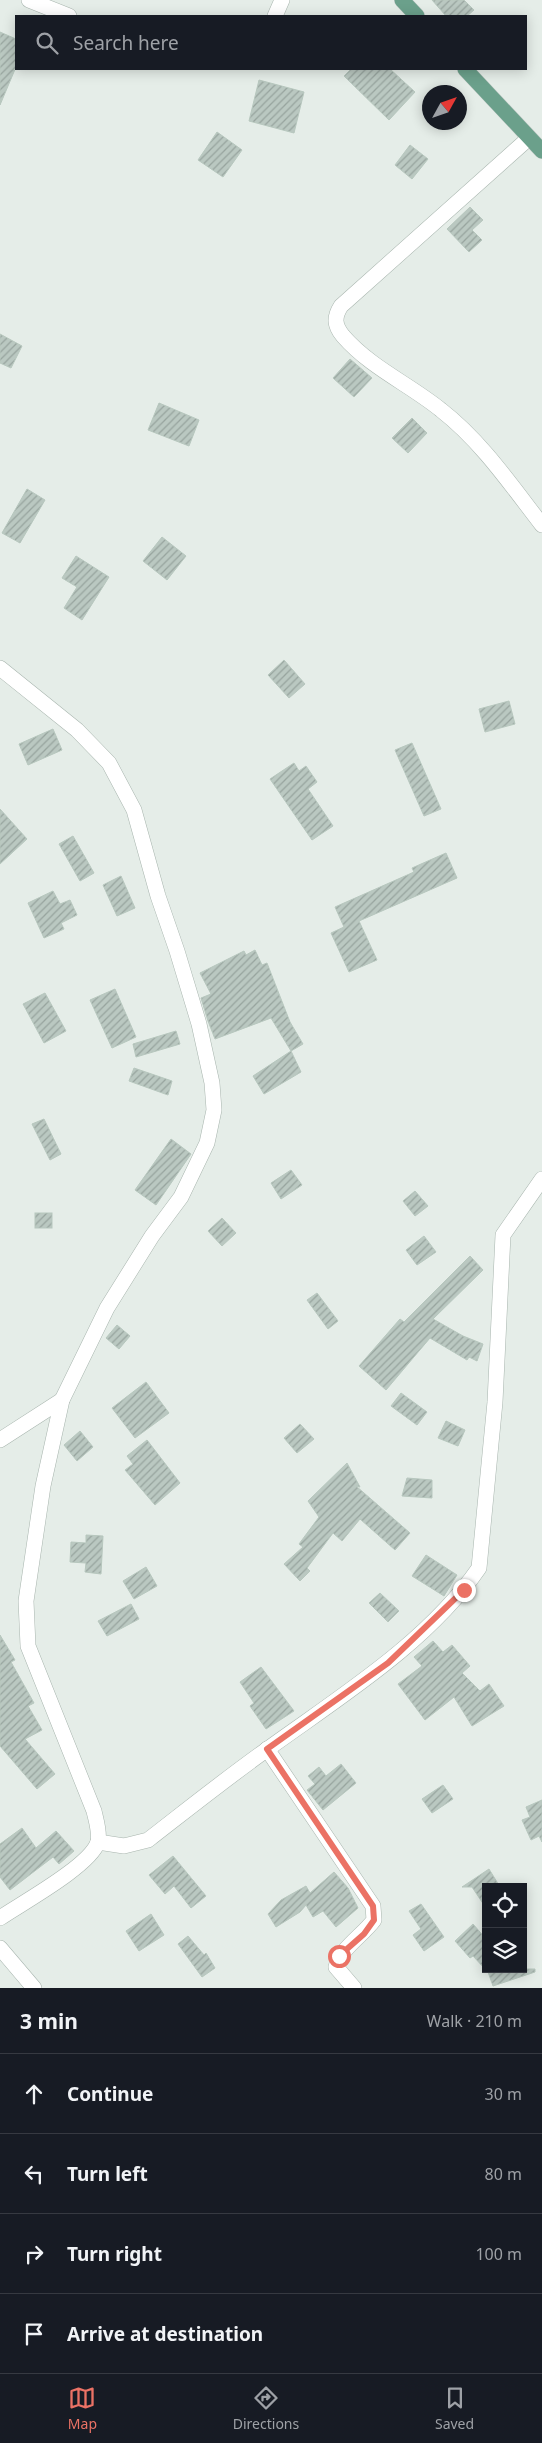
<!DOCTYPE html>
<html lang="en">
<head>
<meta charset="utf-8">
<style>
  :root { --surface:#171b24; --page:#242831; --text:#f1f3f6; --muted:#9ea1a6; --line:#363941; --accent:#eb7265 }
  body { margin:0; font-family:"Noto Sans",sans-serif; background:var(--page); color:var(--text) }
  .controls { position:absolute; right:15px; bottom:15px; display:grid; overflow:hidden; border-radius:0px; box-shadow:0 2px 12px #0003 }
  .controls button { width:45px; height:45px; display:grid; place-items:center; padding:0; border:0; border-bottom:1px solid var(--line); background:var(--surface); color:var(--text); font:25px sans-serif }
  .compass { position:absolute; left:422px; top:85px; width:45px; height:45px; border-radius:50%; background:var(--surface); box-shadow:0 2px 12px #0003; rotate:50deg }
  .stop { position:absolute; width:15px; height:15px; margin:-11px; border:4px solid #eb7265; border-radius:50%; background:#fff }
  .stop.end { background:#eb7265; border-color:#fff; box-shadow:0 1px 5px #0008 }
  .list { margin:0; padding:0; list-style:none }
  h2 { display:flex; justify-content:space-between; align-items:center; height:65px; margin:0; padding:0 20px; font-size:21px }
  h2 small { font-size:16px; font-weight:400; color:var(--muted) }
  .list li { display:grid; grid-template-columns:32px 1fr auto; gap:15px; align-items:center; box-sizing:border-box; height:80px; padding:0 20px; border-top:1px solid var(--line) }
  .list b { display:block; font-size:19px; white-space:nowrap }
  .list em { font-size:16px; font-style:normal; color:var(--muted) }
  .icon { flex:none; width:28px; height:28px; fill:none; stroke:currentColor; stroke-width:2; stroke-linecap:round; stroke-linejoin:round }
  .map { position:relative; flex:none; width:542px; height:1988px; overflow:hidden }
  .search { position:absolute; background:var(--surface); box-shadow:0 2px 12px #0003; left:15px; right:15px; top:15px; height:55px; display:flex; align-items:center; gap:12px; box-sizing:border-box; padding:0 18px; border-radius:0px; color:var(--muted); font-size:19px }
  .sheet { height:385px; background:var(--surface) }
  nav { display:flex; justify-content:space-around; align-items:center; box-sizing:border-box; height:70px; border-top:1px solid var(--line); background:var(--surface); font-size:14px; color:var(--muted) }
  nav a { display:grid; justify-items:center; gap:2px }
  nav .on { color:var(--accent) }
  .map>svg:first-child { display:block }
</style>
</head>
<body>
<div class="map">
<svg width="542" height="1988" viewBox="0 0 542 1988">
  <defs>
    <pattern id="building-hatch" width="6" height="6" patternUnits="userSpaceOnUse" patternTransform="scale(1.25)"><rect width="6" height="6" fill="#bac8c1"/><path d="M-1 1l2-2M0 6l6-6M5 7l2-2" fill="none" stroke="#97a49e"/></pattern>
  </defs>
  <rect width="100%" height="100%" fill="#e5ede8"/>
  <!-- building -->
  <g fill="url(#building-hatch)" stroke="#b7c7be">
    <polygon points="432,0 464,0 474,10 467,16 446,16"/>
    <polygon points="0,32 16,39 16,67 0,105"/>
    <polygon points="351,69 390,69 415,92 389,120 344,76"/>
    <polygon points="259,80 304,92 294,133 249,121"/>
    <polygon points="217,132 242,150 223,177 198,160"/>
    <polygon points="410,145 428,159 412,179 395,165"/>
    <polygon points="470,207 483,220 472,230 482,240 469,252 447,229"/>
    <polygon points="0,334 22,346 11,368 0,363"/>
    <polygon points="350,359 372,378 354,397 333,378"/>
    <polygon points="159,403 199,420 189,446 148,430"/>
    <polygon points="412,418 427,433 408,453 392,438"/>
    <polygon points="27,489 45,500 20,543 2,533"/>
    <polygon points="162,537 186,556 167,580 143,561"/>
    <polygon points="76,556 109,577 82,620 64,608 77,587 62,578"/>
    <polygon points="284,660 305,684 289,698 268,675"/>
    <polygon points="509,701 515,724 485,732 479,709"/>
    <polygon points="53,729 62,750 28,765 19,744"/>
    <polygon points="412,743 441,809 424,816 395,750"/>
    <polygon points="294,763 299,771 306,766 317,782 308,789 333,826 312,840 270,779"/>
    <polygon points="0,809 27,839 0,864"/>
    <polygon points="73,836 94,873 80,881 59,844"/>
    <polygon points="446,853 457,878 359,921 377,960 349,972 331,933 344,927 335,907 414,872 412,868"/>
    <polygon points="121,876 135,908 117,916 103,885"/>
    <polygon points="53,891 60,904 70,900 77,915 61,923 64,929 44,938 28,903"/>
    <polygon points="255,950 262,965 267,963 290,1022 303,1044 291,1051 271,1018 215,1039 208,1021 201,998 211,994 200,973 244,951 246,955"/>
    <polygon points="115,989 136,1037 112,1048 90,1000"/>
    <polygon points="45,993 66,1031 44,1043 23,1004"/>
    <polygon points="176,1031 180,1044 136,1057 133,1044"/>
    <polygon points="291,1051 301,1072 264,1094 253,1076"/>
    <polygon points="134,1068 172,1081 168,1095 129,1081"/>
    <polygon points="44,1119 61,1154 50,1160 32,1124"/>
    <polygon points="171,1139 191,1154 156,1205 135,1190"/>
    <polygon points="291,1170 302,1185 281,1199 271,1183"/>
    <polygon points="415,1191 428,1206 415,1216 403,1201"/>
    <rect x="35" y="1213" width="17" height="15"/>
    <polygon points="222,1218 236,1233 222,1246 208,1231"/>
    <polygon points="424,1236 436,1252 417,1265 406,1250"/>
    <polygon points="470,1256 483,1270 433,1319 463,1336 483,1344 477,1361 469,1357 467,1360 430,1338 386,1390 359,1366 400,1319 404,1322"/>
    <polygon points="317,1293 338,1321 328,1329 307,1300"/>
    <polygon points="117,1325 130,1336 119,1349 106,1338"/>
    <polygon points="146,1382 169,1413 135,1438 112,1408"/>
    <polygon points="401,1393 427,1412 417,1425 391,1406"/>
    <polygon points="446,1421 465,1430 458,1446 438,1438"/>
    <polygon points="300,1424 314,1439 297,1453 284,1438"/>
    <polygon points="80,1431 93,1447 77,1461 64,1445"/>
    <polygon points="147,1440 180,1483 155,1505 125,1470 133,1464 127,1456"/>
    <polygon points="347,1463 360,1487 356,1486 410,1533 395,1550 360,1519 342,1541 333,1533 307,1568 310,1571 300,1581 284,1564 303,1547 299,1544 319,1517 308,1501"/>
    <polygon points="407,1478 432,1480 432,1498 402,1496"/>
    <polygon points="86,1535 103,1536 101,1574 85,1572 86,1563 70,1562 71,1542 86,1543"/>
    <polygon points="426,1555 457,1575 444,1596 412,1576"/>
    <polygon points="146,1567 157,1586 134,1599 123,1581"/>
    <polygon points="380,1593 399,1611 388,1622 369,1603"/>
    <polygon points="131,1604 139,1619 107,1636 98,1621"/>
    <polygon points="0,1635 15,1660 11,1662 34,1703 28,1706 42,1730 25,1739 55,1774 37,1789 0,1746"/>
    <polygon points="433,1641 443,1652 452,1645 470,1666 462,1673 480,1691 489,1684 504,1706 472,1726 454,1697 425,1720 398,1684 422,1666 414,1657"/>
    <polygon points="261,1667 294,1711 266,1729 250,1706 254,1703 240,1682"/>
    <polygon points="341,1764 356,1783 323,1810 307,1790 315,1784 308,1776 319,1767 326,1776"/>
    <polygon points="443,1785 453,1799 432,1813 422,1799"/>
    <polygon points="542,1800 542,1842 539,1836 531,1840 522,1820 530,1817 526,1807"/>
    <polygon points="22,1828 36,1848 56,1831 74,1851 59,1864 53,1857 10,1890 0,1877 0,1844"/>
    <polygon points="173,1856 206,1896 191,1908 174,1886 165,1894 149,1875"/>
    <polygon points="489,1869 500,1887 486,1887 486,1908 472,1887 462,1887"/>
    <polygon points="334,1872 348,1888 358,1908 336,1927 323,1911 313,1917 306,1905 300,1912 276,1927 268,1914 281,1900 306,1886 310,1893"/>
    <polygon points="421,1904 444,1937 424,1951 413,1935 421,1929 409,1911"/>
    <polygon points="151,1914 164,1935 139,1951 126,1931"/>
    <polygon points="473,1924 486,1939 486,1970 473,1956 470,1958 455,1941"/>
    <polygon points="188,1936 204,1955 206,1953 215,1968 202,1977 178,1944"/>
    <polygon points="487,1969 535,1969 535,1972 493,1986"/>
  </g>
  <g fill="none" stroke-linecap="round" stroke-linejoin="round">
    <!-- minor casing -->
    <g stroke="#a8b5ae" stroke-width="16">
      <g id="minor">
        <polyline points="29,0 69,16"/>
        <polyline points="275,16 282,0"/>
        <path d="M529,138L341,306C334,317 334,325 343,336C371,368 409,384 441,410C481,441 511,485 542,525"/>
        <path d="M0,668L77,730L109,763L134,810L158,896L177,951L199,1024L212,1083L214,1110L207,1143L181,1197L152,1236L107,1308L62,1400L43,1486L26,1601L28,1646L94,1811C96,1820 100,1832 98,1842C90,1866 22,1903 0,1918"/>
        <polyline points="0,1440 62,1400"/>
        <path d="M267,1749L373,1906L374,1920C362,1936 341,1948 336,1967L354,1988"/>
        <path d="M98,1842L124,1846L148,1840C188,1809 228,1777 269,1748C341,1696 428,1642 479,1568L495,1402L503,1235L542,1179"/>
        <polyline points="0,1948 34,1988"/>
      </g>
    </g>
    <!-- major casing -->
    <g stroke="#c2c9c6" stroke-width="16">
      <g id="major">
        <polyline points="402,0 417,16"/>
        <polyline points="465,69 542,151"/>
      </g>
    </g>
    <!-- minor -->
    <use href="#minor" stroke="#fff" stroke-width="15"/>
    <!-- major -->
    <use href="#major" stroke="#6ba08b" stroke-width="15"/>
  </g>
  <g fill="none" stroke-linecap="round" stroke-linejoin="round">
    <!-- route -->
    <polyline stroke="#eb7265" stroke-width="6" points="339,1956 364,1934 374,1920 373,1906 267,1749 388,1663 464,1590"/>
  </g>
</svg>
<div class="controls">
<button><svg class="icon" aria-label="locate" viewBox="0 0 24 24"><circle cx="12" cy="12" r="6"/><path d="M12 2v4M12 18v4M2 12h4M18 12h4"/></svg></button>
<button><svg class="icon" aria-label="layers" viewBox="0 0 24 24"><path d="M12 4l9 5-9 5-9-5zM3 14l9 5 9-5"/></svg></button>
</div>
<svg class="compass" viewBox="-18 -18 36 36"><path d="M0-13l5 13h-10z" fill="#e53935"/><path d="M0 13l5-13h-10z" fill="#9ea1a6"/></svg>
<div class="stop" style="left:339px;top:1956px"></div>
<div class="stop end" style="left:464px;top:1590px"></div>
<div class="search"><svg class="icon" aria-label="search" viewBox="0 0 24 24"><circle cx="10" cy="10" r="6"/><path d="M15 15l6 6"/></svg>Search here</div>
</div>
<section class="sheet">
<h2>3 min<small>Walk · 210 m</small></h2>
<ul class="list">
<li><svg class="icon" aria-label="ahead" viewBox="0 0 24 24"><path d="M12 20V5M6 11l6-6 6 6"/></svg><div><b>Continue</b></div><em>30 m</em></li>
<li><svg class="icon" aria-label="left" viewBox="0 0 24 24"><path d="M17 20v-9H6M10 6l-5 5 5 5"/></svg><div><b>Turn left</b></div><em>80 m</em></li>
<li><svg class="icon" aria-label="right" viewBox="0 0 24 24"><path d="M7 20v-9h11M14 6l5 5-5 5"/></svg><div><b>Turn right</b></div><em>100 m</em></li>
<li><svg class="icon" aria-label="arrive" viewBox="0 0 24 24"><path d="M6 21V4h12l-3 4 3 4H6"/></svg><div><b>Arrive at destination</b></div></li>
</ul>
</section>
<nav>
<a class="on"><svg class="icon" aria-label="map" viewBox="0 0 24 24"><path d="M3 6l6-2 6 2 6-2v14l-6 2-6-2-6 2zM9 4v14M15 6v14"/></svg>Map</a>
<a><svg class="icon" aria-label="directions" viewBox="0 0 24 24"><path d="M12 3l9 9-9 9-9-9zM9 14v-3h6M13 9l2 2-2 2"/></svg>Directions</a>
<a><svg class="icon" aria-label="saved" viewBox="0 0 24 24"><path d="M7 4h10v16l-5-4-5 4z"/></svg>Saved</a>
</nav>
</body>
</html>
